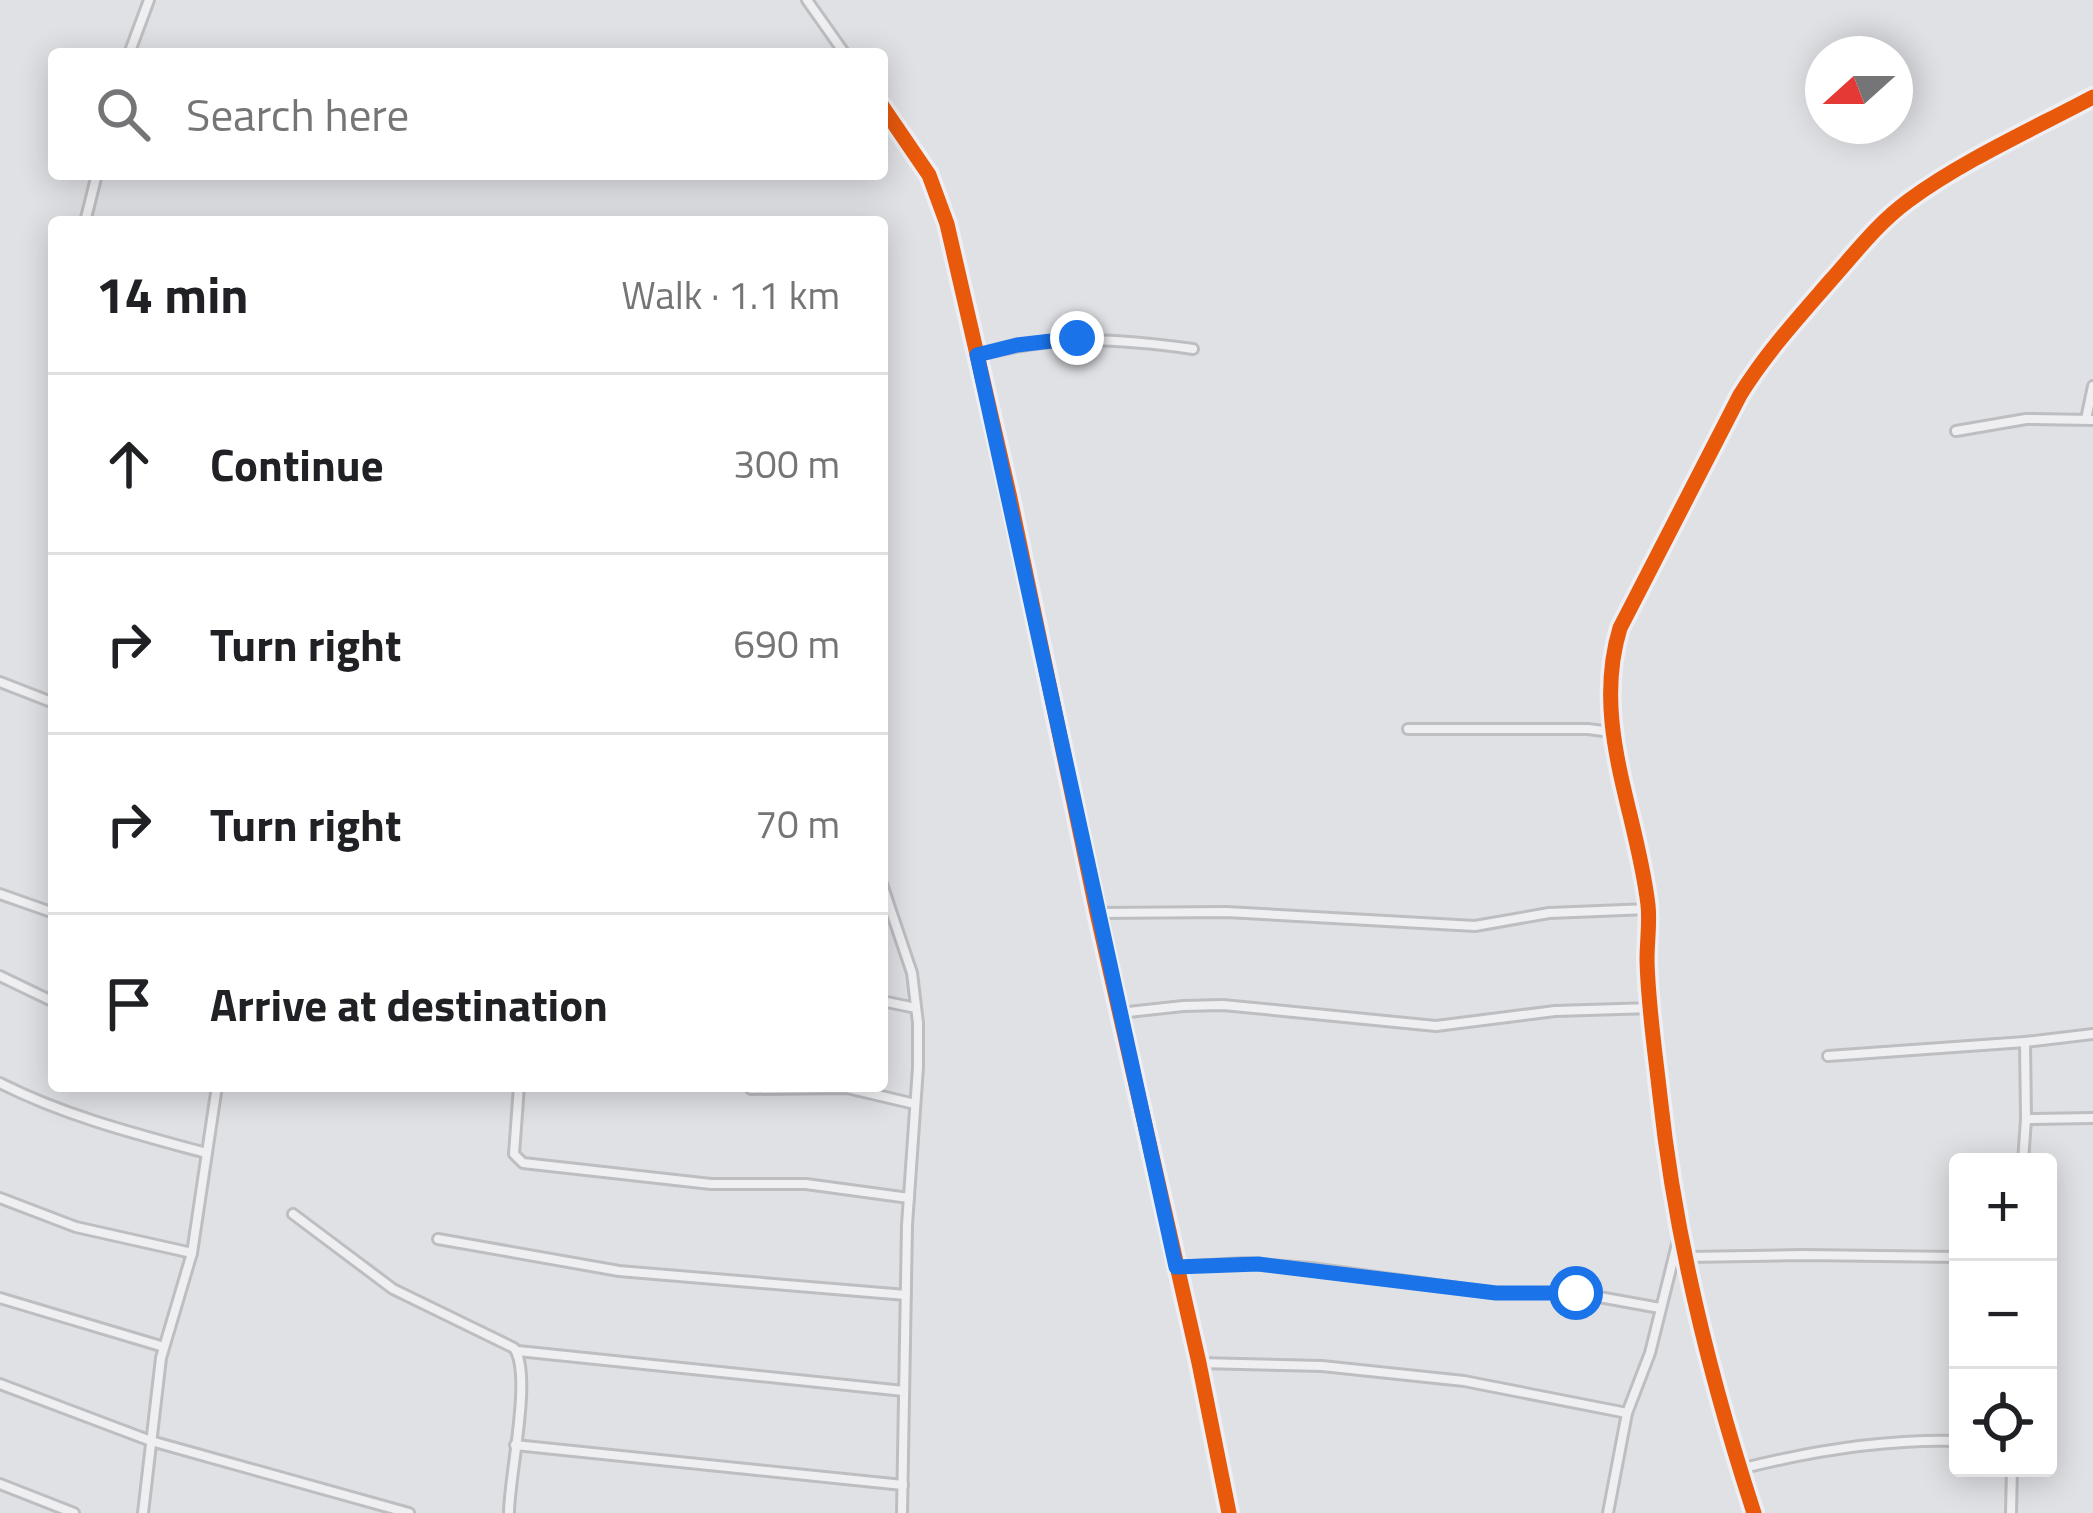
<!DOCTYPE html>
<html lang="en">
<head>
<meta charset="utf-8">
<style>
  :root { --surface:#fff; --page:#f6f6f6; --text:#202124; --muted:#757577; --line:#e0e0e0 }
  body { margin:0; font-family:"Titillium Web",sans-serif; background:var(--page); color:var(--text) }
  .controls { position:absolute; right:36px; bottom:36px; display:grid; overflow:hidden; border-radius:12px; box-shadow:0 6px 30px #0003 }
  .controls button { width:108px; height:108px; display:grid; place-items:center; padding:0; border:0; border-bottom:3px solid var(--line); background:var(--surface); color:var(--text); font:60px sans-serif }
  .compass { position:absolute; left:1805px; top:36px; width:108px; height:108px; border-radius:50%; background:var(--surface); box-shadow:0 6px 30px #0003; rotate:249deg }
  .stop { position:absolute; width:36px; height:36px; margin:-27px; border:9px solid #1a73e8; border-radius:50%; background:#fff }
  .stop.end { background:#1a73e8; border-color:#fff; box-shadow:0 3px 12px #0008 }
  .list { margin:0; padding:0; list-style:none }
  h2 { display:flex; justify-content:space-between; align-items:center; height:156px; margin:0; padding:0 48px; font-size:51px }
  h2 small { font-size:39px; font-weight:400; color:var(--muted) }
  .list li { display:grid; grid-template-columns:78px 1fr auto; gap:36px; align-items:center; box-sizing:border-box; height:180px; padding:0 48px; border-top:3px solid var(--line) }
  .list b { display:block; font-size:45px; white-space:nowrap }
  .list em { font-size:39px; font-style:normal; color:var(--muted) }
  .icon { flex:none; width:66px; height:66px; fill:none; stroke:currentColor; stroke-width:2; stroke-linecap:round; stroke-linejoin:round }
  .map { position:relative; flex:none; width:2093px; height:1513px; overflow:hidden }
  .search { position:absolute; background:var(--surface); box-shadow:0 6px 30px #0003; left:48px; top:48px; width:840px; height:132px; display:flex; align-items:center; gap:30px; box-sizing:border-box; padding:0 42px; border-radius:12px; color:var(--muted); font-size:45px }
  .panel { position:absolute; background:var(--surface); box-shadow:0 6px 30px #0003; left:48px; top:216px; width:840px; height:876px; border-radius:12px }
  .map>svg:first-child { display:block }
</style>
</head>
<body>
<div class="map">
<svg width="2093" height="1513" viewBox="0 0 2093 1513">
  <rect width="100%" height="100%" fill="#e0e1e5"/>
  <g fill="none" stroke-linecap="round" stroke-linejoin="round">
    <!-- minor casing -->
    <g stroke="#bdbec2" stroke-width="14">
      <g id="minor">
        <polyline points="807,0 845,54"/>
        <polyline points="129,54 149,0"/>
        <polyline points="882,106 929,175 947,224 1010,498 1097,913 1199,1363 1229,1513"/>
        <polyline points="85,222 97,174"/>
        <path d="M978,355C1057,335 1113,338 1193,349"/>
        <polyline points="2086,419 2093,386"/>
        <polyline points="1956,431 2026,419 2093,420"/>
        <polyline points="0,682 54,703"/>
        <polyline points="1408,729 1588,729 1611,732"/>
        <polyline points="882,884 912,973 918,1023 918,1067 907,1225 902,1513"/>
        <polyline points="0,894 54,913"/>
        <polyline points="1097,913 1226,912 1475,926 1549,913 1649,909"/>
        <polyline points="0,976 54,1002"/>
        <polyline points="882,1001 916,1008"/>
        <polyline points="1119,1013 1183,1006 1223,1005 1436,1026 1555,1011 1652,1008"/>
        <polyline points="1828,1056 2025,1042 2093,1034"/>
        <path d="M0,1083C65,1116 136,1134 206,1153"/>
        <polyline points="519,1086 514,1154 523,1163 711,1184 806,1184 909,1198"/>
        <polyline points="751,1089 847,1088 915,1104"/>
        <polyline points="2026,1119 2093,1118"/>
        <polyline points="2023,1162 2026,1119 2025,1042"/>
        <polyline points="0,1198 76,1227 192,1253"/>
        <path d="M293,1214L393,1289L514,1348C533,1375 509,1476 509,1513"/>
        <polyline points="438,1239 619,1271 906,1295"/>
        <polyline points="1687,1257 1803,1255 1958,1257"/>
        <polyline points="1176,1267 1243,1263 1311,1268 1495,1293 1577,1293 1660,1308"/>
        <polyline points="0,1298 164,1347"/>
        <polyline points="518,1351 904,1391"/>
        <polyline points="1199,1363 1322,1366 1464,1381 1627,1413"/>
        <polyline points="0,1384 151,1441 409,1513"/>
        <polyline points="515,1445 903,1485"/>
        <path d="M1740,1469C1811,1451 1885,1439 1958,1441"/>
        <polyline points="0,1484 74,1513"/>
        <polyline points="143,1513 161,1358 192,1253 217,1086"/>
        <polyline points="1608,1513 1627,1413 1650,1353 1679,1236"/>
        <path d="M1754,1513C1710,1378 1675,1237 1660,1096C1655,1051 1648,1005 1647,960C1647,941 1650,923 1648,905C1637,811 1591,723 1620,628L1740,395C1766,353 1798,318 1831,280C1856,252 1878,223 1908,201C1962,161 2033,129 2093,97"/>
        <polyline points="2011,1513 2012,1468"/>
      </g>
    </g>
    <!-- minor -->
    <use href="#minor" stroke="#efeff2" stroke-width="8"/>
    <!-- cycleway casing -->
    <g stroke="#eeeff4" stroke-width="22">
      <g id="cycleway">
        <polyline points="882,106 929,175 947,224 1010,498 1097,913 1199,1363 1229,1513"/>
        <path d="M1754,1513C1710,1378 1675,1237 1660,1096C1655,1051 1648,1005 1647,960C1647,941 1650,923 1648,905C1637,811 1591,723 1620,628L1740,395C1766,353 1798,318 1831,280C1856,252 1878,223 1908,201C1962,161 2033,129 2093,97"/>
      </g>
    </g>
    <!-- cycleway -->
    <use href="#cycleway" stroke="#e8590c" stroke-width="15"/>
  </g>
  <g fill="none" stroke-linecap="round" stroke-linejoin="round">
    <!-- route -->
    <polyline stroke="#1a73e8" stroke-width="15" points="1077,338 1017,345 977,355 1176,1267 1258,1264 1496,1293 1576,1293"/>
  </g>
</svg>
<div class="controls">
<button>+</button>
<button>−</button>
<button><svg class="icon" aria-label="locate" viewBox="0 0 24 24"><circle cx="12" cy="12" r="6"/><path d="M12 2v4M12 18v4M2 12h4M18 12h4"/></svg></button>
</div>
<svg class="compass" viewBox="-18 -18 36 36"><path d="M0-13l5 13h-10z" fill="#e53935"/><path d="M0 13l5-13h-10z" fill="#757577"/></svg>
<div class="stop" style="left:1576px;top:1293px"></div>
<div class="stop end" style="left:1077px;top:338px"></div>
<div class="search"><svg class="icon" aria-label="search" viewBox="0 0 24 24"><circle cx="10" cy="10" r="6"/><path d="M15 15l6 6"/></svg>Search here</div>
<section class="panel">
<h2>14 min<small>Walk · 1.1 km</small></h2>
<ul class="list">
<li><svg class="icon" aria-label="ahead" viewBox="0 0 24 24"><path d="M12 20V5M6 11l6-6 6 6"/></svg><div><b>Continue</b></div><em>300 m</em></li>
<li><svg class="icon" aria-label="right" viewBox="0 0 24 24"><path d="M7 20v-9h11M14 6l5 5-5 5"/></svg><div><b>Turn right</b></div><em>690 m</em></li>
<li><svg class="icon" aria-label="right" viewBox="0 0 24 24"><path d="M7 20v-9h11M14 6l5 5-5 5"/></svg><div><b>Turn right</b></div><em>70 m</em></li>
<li><svg class="icon" aria-label="arrive" viewBox="0 0 24 24"><path d="M6 21V4h12l-3 4 3 4H6"/></svg><div><b>Arrive at destination</b></div></li>
</ul>
</section>
</div>
</body>
</html>
